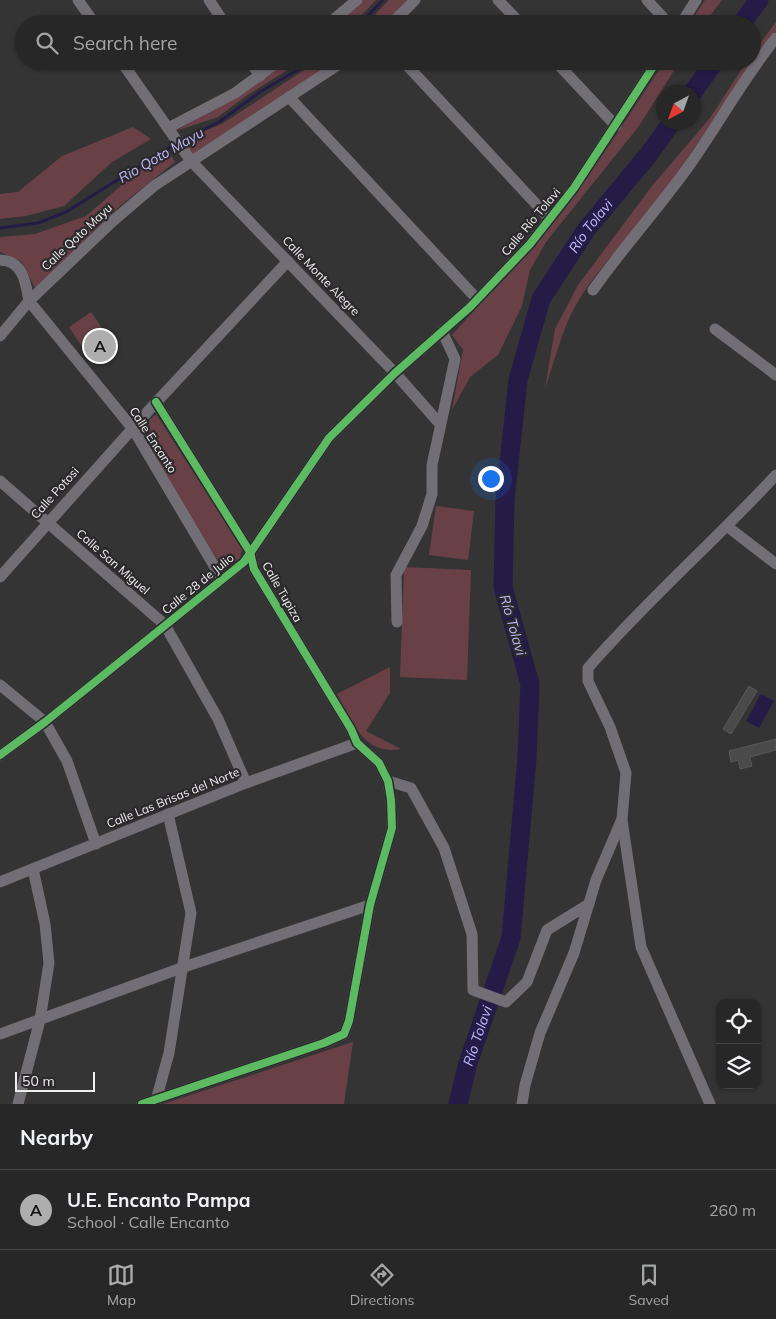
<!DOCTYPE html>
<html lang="en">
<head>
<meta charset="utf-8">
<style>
  :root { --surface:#272727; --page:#333; --text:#f1f3f6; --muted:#a4a5a7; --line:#434444; --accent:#aeaeae }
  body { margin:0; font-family:Mulish,sans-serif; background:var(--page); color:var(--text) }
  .controls { position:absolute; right:15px; bottom:15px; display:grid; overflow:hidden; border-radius:10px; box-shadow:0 1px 4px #0004 }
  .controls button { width:45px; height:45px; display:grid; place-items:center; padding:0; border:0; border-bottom:1px solid var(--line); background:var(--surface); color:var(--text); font:25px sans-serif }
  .compass { position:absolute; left:656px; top:85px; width:45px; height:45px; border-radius:50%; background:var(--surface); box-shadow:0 1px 4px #0004; rotate:221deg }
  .scale { position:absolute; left:15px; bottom:12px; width:80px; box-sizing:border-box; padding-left:5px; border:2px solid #f0eff0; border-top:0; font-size:14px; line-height:18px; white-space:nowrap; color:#f0eff0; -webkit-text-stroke:4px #2b292b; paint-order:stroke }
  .you { position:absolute; left:490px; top:478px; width:18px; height:18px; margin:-12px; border:4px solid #fff; border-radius:50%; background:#1a73e8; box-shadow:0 0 0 8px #1a73e833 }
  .badge { display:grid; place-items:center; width:32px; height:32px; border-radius:50%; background:var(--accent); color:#111; font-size:16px; font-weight:700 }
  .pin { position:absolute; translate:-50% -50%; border:2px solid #fff; box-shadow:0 1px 5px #0006 }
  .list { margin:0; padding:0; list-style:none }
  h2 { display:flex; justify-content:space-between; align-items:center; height:65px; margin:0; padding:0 20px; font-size:21px }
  h2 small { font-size:16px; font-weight:400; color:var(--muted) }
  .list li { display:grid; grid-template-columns:32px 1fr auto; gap:15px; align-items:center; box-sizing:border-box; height:80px; padding:0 20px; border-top:1px solid var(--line) }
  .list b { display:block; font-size:19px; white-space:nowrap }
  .list p { margin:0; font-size:16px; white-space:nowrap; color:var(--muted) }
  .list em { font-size:16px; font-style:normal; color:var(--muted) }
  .icon { flex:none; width:28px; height:28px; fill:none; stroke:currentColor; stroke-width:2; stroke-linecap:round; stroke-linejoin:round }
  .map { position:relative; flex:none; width:776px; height:1104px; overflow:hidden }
  .search { position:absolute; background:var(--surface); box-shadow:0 1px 4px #0004; left:15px; right:15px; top:15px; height:55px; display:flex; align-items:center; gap:12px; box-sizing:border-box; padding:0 18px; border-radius:28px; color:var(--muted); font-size:19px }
  .sheet { height:145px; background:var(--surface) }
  nav { display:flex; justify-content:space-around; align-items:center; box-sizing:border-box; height:70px; border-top:1px solid var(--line); background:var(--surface); font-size:14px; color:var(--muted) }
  nav a { display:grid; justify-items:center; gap:2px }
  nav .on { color:var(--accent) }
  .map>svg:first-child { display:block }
</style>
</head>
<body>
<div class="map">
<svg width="776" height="1104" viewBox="0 0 776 1104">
  <rect width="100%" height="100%" fill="#343434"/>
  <!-- green -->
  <g fill="#6a4047">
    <polygon points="363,0 376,0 353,24 335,24"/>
    <polygon points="389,0 407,0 384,24 366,24"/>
    <polygon points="705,0 722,0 704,24 689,24"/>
    <path d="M776,22V31C733,89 695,150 652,208C627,241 594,271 575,307C562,329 554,364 545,389L555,329L578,285L652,186L710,118L747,61H752V54Z"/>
    <polygon points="285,61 302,61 246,96 218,117 176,131 249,88"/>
    <polygon points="318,61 335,61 193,155 182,140 222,124"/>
    <path d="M665,61H680L639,126L546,242L530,270L522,306L498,355L470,377L452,410L463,350L452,335C485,298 521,264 552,225C593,173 628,116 665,61Z"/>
    <polygon points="133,127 151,139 112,162 64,206 26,216 0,219 0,194 18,192 62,156"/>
    <polygon points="168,150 175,162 121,205 35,288 21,261 0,252 0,237 35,234 86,216 138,171"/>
    <polygon points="91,312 115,347 92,362 69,327"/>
    <polygon points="156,414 242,549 240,558 224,570 138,431"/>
    <polygon points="436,506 474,511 468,560 429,555"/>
    <polygon points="404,567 471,570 467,680 400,677"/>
    <path d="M390,667V693L366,731L401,749C364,756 352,721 337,694Z"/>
    <polygon points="353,1042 344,1104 163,1104"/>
  </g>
  <!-- water -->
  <polygon fill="#241b47" points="761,694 774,701 759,728 746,721"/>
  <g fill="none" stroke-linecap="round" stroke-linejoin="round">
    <!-- stream -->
    <g stroke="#241b47" stroke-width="3">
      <polyline points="360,24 383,0"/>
      <polyline points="180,141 219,122 260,92 313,61"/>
      <polyline points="0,228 38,223 66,212 175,144"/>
    </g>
    <!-- river -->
    <g stroke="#241b47" stroke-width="19">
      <polyline points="741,24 759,0"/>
      <polyline points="693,92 715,61"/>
      <path id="s1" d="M458,1104L468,1063L511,938L527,758L530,684L503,587L505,500L518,380L541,299L586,230L649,154L672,122"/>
    </g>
  </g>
  <!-- building -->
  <g fill="#4b4a4b" stroke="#595858">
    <polygon points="749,686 757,691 731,734 723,729"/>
    <polygon points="776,739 776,750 750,757 752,766 740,769 738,760 731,762 729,751"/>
  </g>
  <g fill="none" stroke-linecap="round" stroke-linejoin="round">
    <!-- minor -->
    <g stroke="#716f75" stroke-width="11">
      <polyline points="78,0 95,24"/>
      <polyline points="209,0 225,24"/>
      <polyline points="498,0 521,24"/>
      <polyline points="647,0 669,24"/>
      <polyline points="328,24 357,0"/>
      <polyline points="391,24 415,0"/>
      <polyline points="681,24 696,0"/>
      <polyline points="121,61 191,161 395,373 440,424"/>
      <polyline points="250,61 260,76"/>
      <polyline points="403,61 550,219"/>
      <polyline points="555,61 616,126"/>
      <polyline points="289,97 477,299"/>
      <polyline points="168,128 235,93 279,61"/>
      <path d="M0,260C23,260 26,284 29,301L133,429L222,579"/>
      <path d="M593,290C624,246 660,207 691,163C720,122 744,77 776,38"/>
      <polyline points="715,329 776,375"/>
      <polyline points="0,336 29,301 114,220 154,186 344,61"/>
      <polyline points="0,481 165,625 218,719 246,783"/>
      <polyline points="728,527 776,564"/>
      <polyline points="0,577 150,409 288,261"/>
      <polyline points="397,622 396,575 422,526 432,494 432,465 455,359 442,331"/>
      <polyline points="0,685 45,722 67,761 96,844"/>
      <polyline points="0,755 45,722 244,562 329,438 395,373 470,307 530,244 574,188 657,61"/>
      <polyline points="388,781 411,788 444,848 472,934 473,990 506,1002 527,982 547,930 589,904"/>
      <polyline points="622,820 641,947 710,1104"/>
      <polyline points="0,882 246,783 357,743"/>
      <polyline points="0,1034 184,967 370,905"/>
      <polyline points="18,1104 40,1020 49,963 45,924 33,869"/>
      <polyline points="142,1104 324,1043 344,1034 349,1021 370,905 392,828 391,800 388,781 379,763 357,743 351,729 254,569 250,552 156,402"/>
      <polyline points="155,1104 169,1053 191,913 168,814"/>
      <path d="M522,1104L525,1085L540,1033L574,953L596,880L622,819L626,773L610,727L588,681V668C647,600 715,541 776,475"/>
    </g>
    <!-- cycleway casing -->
    <g stroke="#2b292b" stroke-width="11">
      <g id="cycleway">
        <polyline points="0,755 45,722 244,562 329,438 395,373 470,307 530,244 574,188 657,61"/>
        <polyline points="142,1104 324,1043 344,1034 349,1021 370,905 392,828 391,800 388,781 379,763 357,743 351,729 254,569 250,552 156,402"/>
      </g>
    </g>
    <!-- cycleway -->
    <use href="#cycleway" stroke="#5cba63" stroke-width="8"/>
  </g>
  <g text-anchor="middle" stroke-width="4.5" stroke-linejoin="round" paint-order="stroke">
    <!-- street labels -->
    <g font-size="12" fill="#f0eff0" stroke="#2b292b">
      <text transform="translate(531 222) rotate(-50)" y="4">Calle Río Tolavi</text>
      <text transform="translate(77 237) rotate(-43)" y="4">Calle Qoto Mayu</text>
      <text transform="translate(321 276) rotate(46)" y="4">Calle Monte Alegre</text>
      <text transform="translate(153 440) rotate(57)" y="4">Calle Encanto</text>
      <text transform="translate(55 493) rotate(-48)" y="4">Calle Potosi</text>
      <text transform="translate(113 562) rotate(41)" y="4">Calle San Miguel</text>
      <text transform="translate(198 584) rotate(-39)" y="4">Calle 28 de Julio</text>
      <text transform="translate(282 592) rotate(60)" y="4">Calle Tupiza</text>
      <text transform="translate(173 798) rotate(-22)" y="4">Calle Las Brisas del Norte</text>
    </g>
    <!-- water labels -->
    <g font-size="14" font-style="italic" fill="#bfbafc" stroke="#2b292b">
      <text transform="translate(161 155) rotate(-30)" y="5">Rio Qoto Mayu</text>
      <text dy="5" stroke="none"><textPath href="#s1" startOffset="910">Río Tolavi</textPath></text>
      <text transform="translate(513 625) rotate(74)" y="5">Río Tolavi</text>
      <text dy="5" stroke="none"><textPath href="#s1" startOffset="71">Río Tolavi</textPath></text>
    </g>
  </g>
</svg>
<div class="controls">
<button><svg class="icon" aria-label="locate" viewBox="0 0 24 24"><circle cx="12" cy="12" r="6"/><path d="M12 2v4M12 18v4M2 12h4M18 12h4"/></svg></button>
<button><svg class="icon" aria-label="layers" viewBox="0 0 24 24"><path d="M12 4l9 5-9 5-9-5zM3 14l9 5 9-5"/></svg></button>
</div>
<svg class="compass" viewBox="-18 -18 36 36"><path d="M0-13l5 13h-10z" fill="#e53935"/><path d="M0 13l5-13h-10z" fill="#a4a5a7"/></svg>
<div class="scale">50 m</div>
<div class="you"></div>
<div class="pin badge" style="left:100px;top:346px">A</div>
<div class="search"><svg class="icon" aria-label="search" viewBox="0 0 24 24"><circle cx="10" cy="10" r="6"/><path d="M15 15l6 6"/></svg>Search here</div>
</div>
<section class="sheet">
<h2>Nearby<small></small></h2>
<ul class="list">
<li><span class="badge">A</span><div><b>U.E. Encanto Pampa</b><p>School · Calle Encanto</p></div><em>260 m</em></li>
</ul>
</section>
<nav>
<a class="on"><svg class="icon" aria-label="map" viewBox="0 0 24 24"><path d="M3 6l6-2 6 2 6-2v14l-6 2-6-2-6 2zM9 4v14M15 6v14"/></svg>Map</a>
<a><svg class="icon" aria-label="directions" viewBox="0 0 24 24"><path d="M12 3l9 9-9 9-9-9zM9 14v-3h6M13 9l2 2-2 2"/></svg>Directions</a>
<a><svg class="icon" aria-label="saved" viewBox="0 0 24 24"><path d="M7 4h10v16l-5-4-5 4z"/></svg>Saved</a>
</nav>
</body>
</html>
